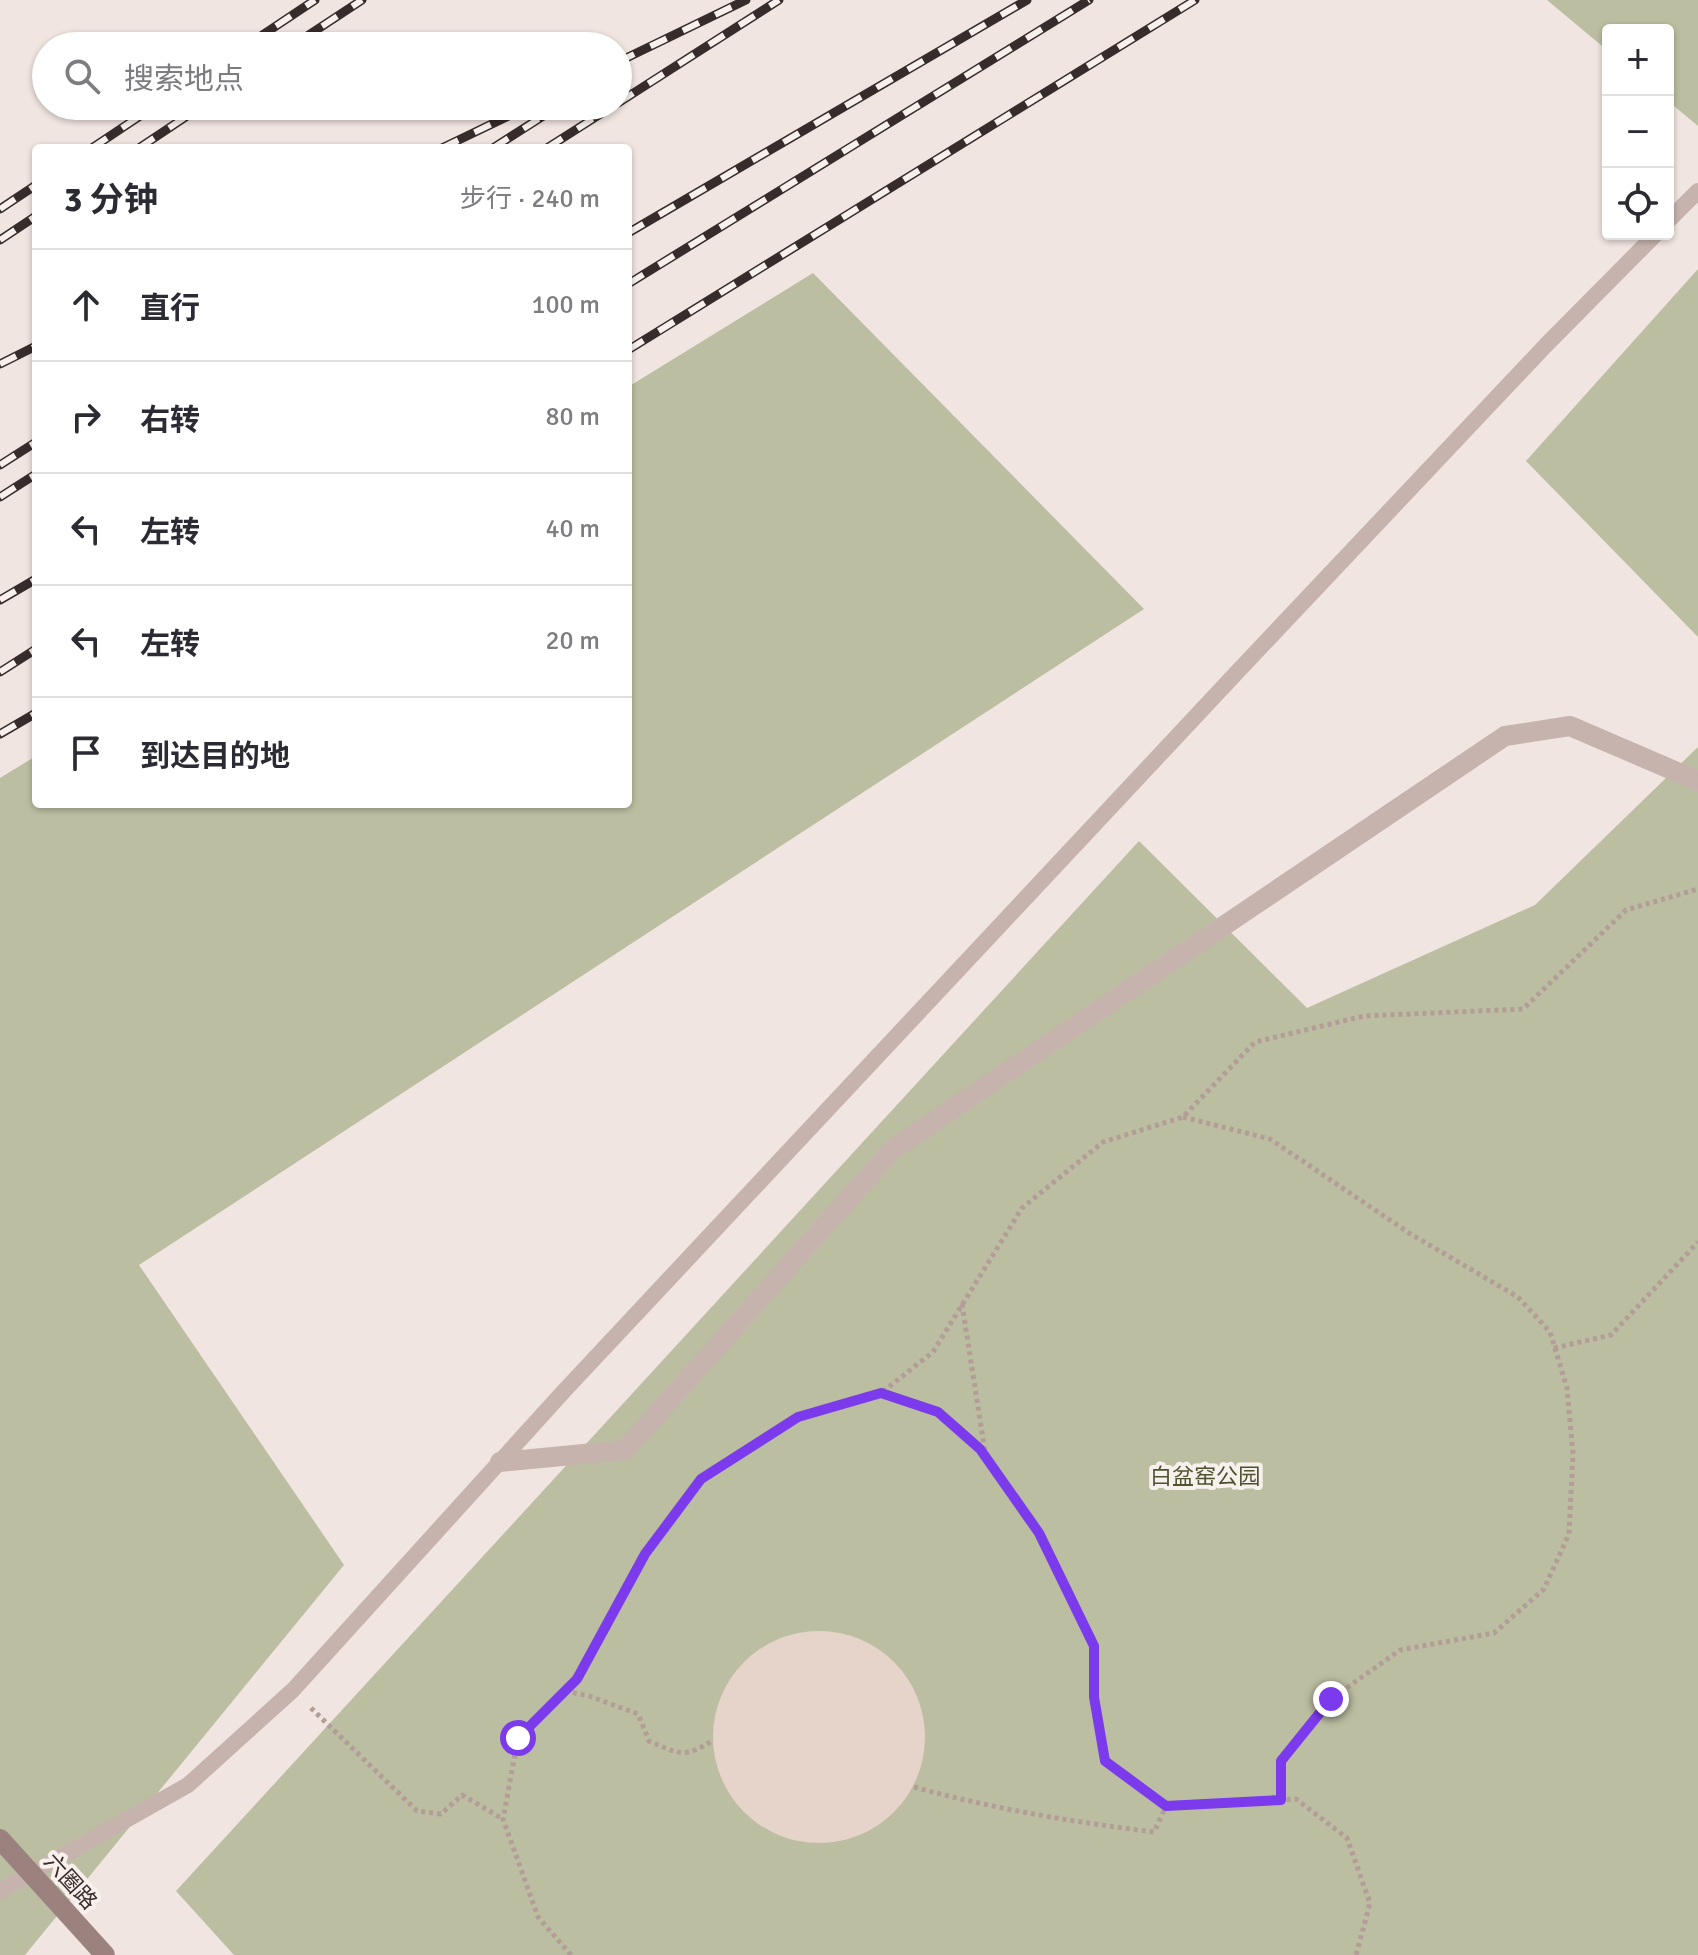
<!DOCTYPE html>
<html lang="zh">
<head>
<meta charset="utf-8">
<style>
  :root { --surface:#fff; --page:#f7f7f7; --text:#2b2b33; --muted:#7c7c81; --line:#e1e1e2 }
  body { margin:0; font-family:Signika,"Noto Sans SC",sans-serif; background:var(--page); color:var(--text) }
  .controls { position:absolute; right:24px; top:24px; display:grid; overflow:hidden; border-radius:8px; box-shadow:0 2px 6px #0004 }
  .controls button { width:72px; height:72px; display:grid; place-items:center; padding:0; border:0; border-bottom:2px solid var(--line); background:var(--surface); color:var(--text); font:40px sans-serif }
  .stop { position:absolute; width:24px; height:24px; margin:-18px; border:6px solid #7c3aed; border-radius:50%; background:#fff }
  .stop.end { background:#7c3aed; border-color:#fff; box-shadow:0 2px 8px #0008 }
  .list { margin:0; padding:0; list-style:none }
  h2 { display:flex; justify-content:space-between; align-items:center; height:104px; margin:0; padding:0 32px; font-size:34px }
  h2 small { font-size:26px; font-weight:400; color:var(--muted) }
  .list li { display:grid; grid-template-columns:52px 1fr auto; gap:24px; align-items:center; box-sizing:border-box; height:112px; padding:0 32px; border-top:2px solid var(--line) }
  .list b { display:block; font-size:30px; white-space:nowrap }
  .list em { font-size:26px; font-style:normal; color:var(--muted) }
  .icon { flex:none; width:44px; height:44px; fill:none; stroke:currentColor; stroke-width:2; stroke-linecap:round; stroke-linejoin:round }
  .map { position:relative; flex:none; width:1698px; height:1955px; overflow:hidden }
  .search { position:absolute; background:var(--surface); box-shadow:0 2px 6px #0004; left:32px; top:32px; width:600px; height:88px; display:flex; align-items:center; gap:20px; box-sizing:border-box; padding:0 28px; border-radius:44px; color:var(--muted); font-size:30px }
  .panel { position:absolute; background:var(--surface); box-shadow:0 2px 6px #0004; left:32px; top:144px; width:600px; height:664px; border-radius:8px }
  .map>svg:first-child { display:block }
</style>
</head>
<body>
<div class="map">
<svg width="1698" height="1955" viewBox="0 0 1698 1955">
  <rect width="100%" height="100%" fill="#f0e5e0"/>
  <!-- green -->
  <g fill="#bbbea1">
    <polygon points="1547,0 1698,0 1698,126 1668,101 1668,30 1608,30 1608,51"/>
    <polygon points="1698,269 1698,637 1526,461"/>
    <polygon points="813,273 1144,609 139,1265 344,1565 25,1955 0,1955 0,778 36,756 36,804 628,804 628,387"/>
    <polygon points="1698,747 1698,1955 234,1955 176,1891 1139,841 1307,1008 1535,905"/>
  </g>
  <!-- plaza -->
  <circle fill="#e6d3c9" cx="819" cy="1737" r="106"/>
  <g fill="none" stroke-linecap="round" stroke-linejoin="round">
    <!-- path -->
    <g stroke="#b39d97" stroke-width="5" stroke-dasharray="4 4" stroke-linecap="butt">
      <polyline points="1183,1117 1270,1139 1409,1233 1518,1297 1550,1332 1567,1388 1573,1454 1569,1534 1544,1589 1494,1633 1400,1650 1331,1699 1281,1761 1281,1800"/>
      <polyline points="962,1304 985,1452"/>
      <polyline points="1554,1348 1611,1335 1698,1242"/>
      <polyline points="882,1393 938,1412 980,1449 1039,1533 1094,1646 1094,1697 1105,1761 1166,1806 1296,1799 1347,1838 1370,1903 1356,1955"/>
      <path d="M565,1691L589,1696L638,1714L649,1741C679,1754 685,1759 713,1740"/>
      <polyline points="311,1708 417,1811 441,1814 462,1795 503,1819"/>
      <path d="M914,1787C994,1809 1073,1822 1154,1832L1166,1806"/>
      <polyline points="571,1955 538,1917 503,1819 518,1738 577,1679 645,1554 701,1479 798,1417 881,1393 933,1352 1022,1208 1103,1142 1183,1117 1255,1042 1364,1016 1523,1009 1626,910 1698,889"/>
    </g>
    <!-- lane -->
    <g stroke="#c7b3ad" stroke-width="16">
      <polyline points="1668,221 1698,191"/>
      <polyline points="0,1891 188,1785 293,1690 564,1391 1240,669 1546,345 1656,234"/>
    </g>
    <!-- street -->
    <polyline stroke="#c7b3ad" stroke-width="20" points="500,1462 625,1450 893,1149 1505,736 1570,726 1698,781"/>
    <!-- secondary -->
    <polyline stroke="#9b827f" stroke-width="20" points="0,1839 105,1955"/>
    <!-- rail casing -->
    <g stroke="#362c2b" stroke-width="9">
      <g id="rail">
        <polyline points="246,46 315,0"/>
        <polyline points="292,46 362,0"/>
        <polyline points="618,62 746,0"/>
        <polyline points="618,103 779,0"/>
        <polyline points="92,148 155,106"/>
        <polyline points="139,148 202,106"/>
        <polyline points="442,148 529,106"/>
        <polyline points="493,148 559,106"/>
        <polyline points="547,148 613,106"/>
        <polyline points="0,209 36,185"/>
        <polyline points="628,233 1027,0"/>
        <polyline points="0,240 36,216"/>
        <polyline points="628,284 1089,0"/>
        <polyline points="628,350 1195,0"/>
        <polyline points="0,364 36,346"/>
        <polyline points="0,465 36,442"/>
        <polyline points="0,497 36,474"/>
        <polyline points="0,600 36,579"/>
        <polyline points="0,672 36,649"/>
        <polyline points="0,734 36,713"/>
      </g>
    </g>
    <!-- rail -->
    <use href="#rail" stroke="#f8f0ec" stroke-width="6" stroke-dasharray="18" stroke-linecap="butt"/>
  </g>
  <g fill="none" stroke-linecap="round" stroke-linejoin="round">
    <!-- route -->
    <polyline stroke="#7c3aed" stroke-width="10" points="518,1738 577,1679 645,1554 701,1479 798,1417 881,1393 938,1412 980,1449 1039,1533 1094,1646 1094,1697 1105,1761 1166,1806 1281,1800 1281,1761 1331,1699"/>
  </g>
  <g text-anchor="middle" stroke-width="8" stroke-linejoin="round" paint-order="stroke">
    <!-- park labels -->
    <g font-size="22" fill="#4d5231" stroke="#f8f0ec">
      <text x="1205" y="1484">白盆窑公园</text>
    </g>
    <!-- street labels -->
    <g font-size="22" fill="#362c2b" stroke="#f8f0ec">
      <text transform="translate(71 1881) rotate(48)" y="8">六圈路</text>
    </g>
  </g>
</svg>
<div class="controls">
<button>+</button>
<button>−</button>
<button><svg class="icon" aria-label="locate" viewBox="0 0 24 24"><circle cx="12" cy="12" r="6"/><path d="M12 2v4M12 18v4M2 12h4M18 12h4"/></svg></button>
</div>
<div class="stop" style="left:518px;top:1738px"></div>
<div class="stop end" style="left:1331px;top:1699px"></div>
<div class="search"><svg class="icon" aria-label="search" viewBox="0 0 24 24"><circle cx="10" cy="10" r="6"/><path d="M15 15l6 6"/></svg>搜索地点</div>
<section class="panel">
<h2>3 分钟<small>步行 · 240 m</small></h2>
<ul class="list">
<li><svg class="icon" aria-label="ahead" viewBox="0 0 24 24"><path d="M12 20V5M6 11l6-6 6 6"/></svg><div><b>直行</b></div><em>100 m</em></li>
<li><svg class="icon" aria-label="right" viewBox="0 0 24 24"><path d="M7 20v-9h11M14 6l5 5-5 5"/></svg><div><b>右转</b></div><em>80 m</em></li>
<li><svg class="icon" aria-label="left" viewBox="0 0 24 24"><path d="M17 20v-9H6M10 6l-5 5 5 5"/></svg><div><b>左转</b></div><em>40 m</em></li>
<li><svg class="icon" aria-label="left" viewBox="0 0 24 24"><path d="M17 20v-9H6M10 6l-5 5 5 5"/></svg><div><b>左转</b></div><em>20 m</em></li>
<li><svg class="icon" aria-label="arrive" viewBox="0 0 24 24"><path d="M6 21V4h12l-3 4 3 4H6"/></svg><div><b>到达目的地</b></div></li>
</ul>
</section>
</div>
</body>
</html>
